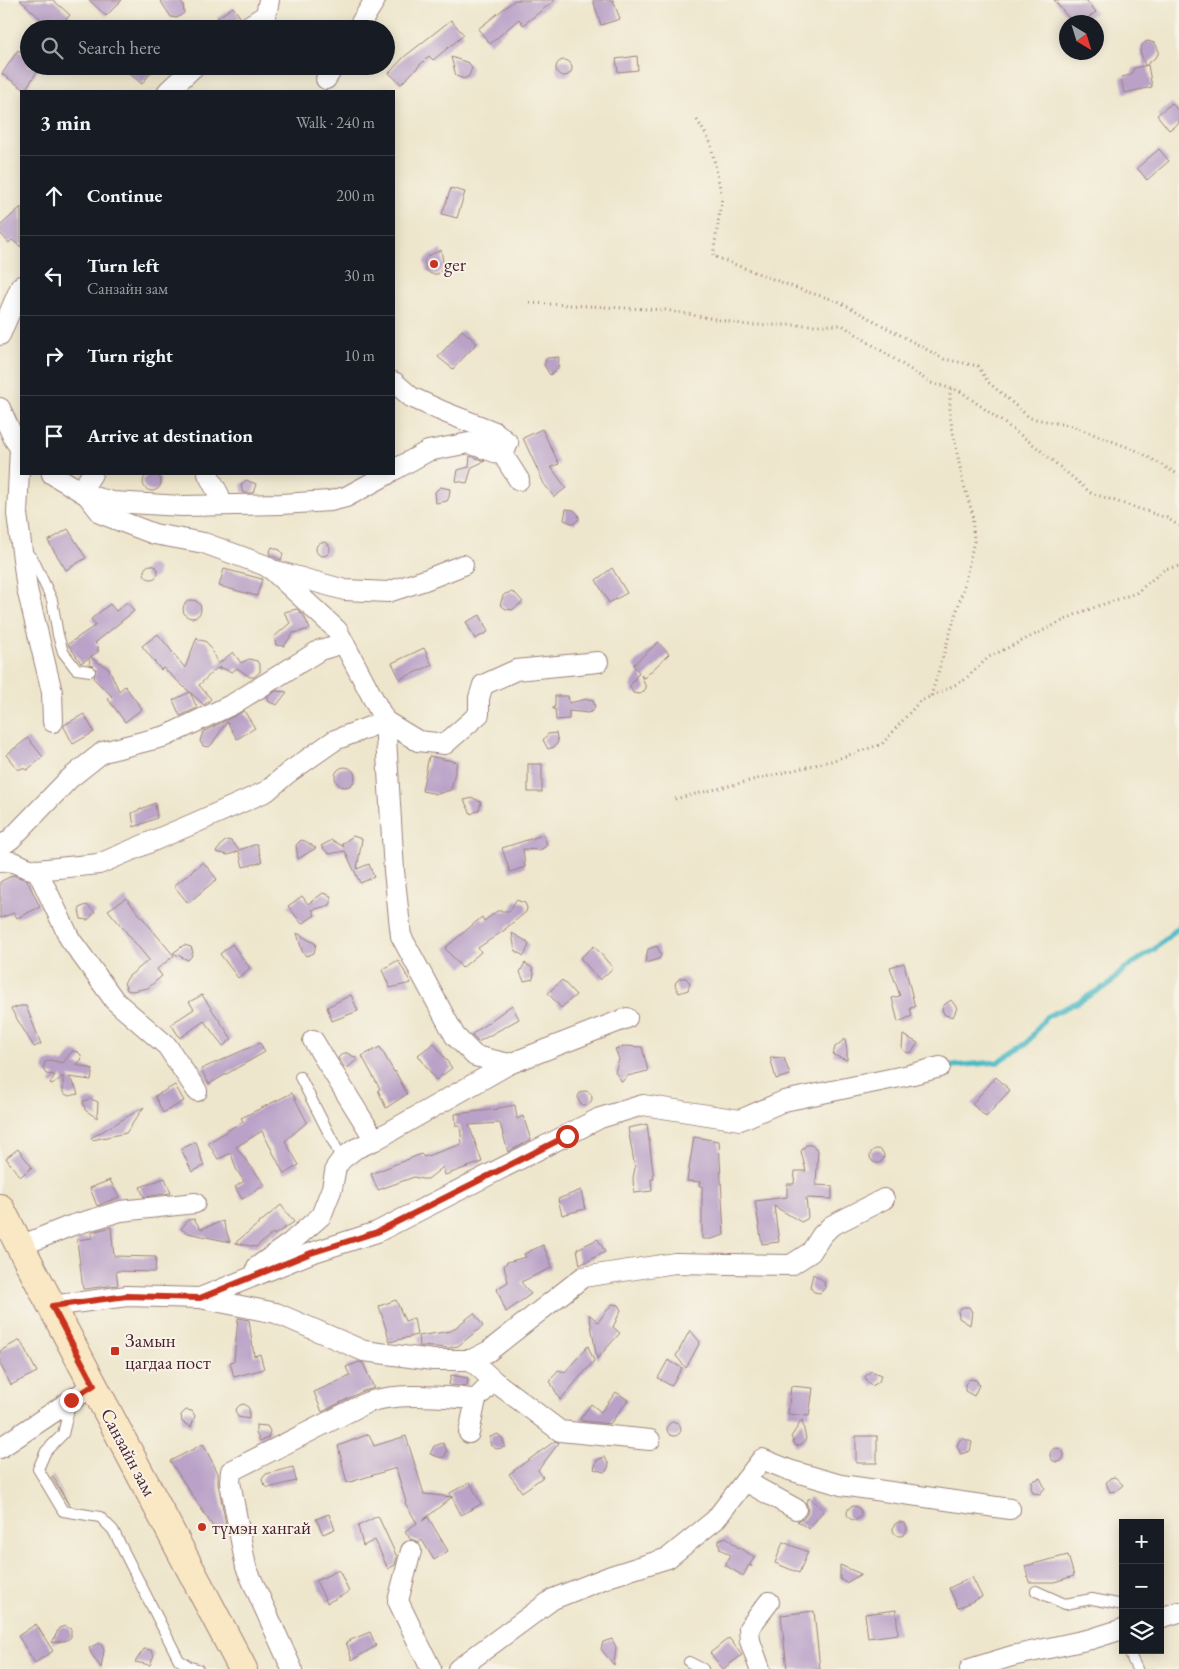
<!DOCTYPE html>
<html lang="en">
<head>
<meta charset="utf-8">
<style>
  :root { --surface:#171b24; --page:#242831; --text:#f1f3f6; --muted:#9ea1a6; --line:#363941 }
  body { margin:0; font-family:"EB Garamond",serif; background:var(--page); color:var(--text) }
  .controls { position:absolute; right:15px; bottom:15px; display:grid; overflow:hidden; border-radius:0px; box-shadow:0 2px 12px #0003 }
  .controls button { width:45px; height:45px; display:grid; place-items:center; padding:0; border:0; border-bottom:1px solid var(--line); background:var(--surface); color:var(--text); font:25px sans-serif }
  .compass { position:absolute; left:1059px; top:15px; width:45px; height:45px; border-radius:50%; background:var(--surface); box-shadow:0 2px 12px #0003; rotate:142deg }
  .stop { position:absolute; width:15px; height:15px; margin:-11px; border:4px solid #c8321e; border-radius:50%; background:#fff }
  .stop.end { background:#c8321e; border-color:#fff; box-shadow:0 1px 5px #0008 }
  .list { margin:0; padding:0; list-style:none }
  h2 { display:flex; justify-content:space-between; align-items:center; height:65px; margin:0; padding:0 20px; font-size:21px }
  h2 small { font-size:16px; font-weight:400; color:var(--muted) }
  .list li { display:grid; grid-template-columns:32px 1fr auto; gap:15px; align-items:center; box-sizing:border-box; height:80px; padding:0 20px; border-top:1px solid var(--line) }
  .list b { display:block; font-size:19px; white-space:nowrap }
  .list p { margin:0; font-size:16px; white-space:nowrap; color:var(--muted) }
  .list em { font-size:16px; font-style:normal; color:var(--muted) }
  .icon { flex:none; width:28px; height:28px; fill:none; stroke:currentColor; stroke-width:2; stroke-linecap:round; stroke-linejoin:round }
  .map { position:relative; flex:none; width:1179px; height:1669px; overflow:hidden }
  .search { position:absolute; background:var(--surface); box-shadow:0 2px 12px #0003; left:20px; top:20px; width:375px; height:55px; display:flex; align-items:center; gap:12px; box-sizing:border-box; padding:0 18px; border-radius:28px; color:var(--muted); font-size:19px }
  .panel { position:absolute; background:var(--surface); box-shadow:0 2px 12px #0003; left:20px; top:90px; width:375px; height:385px; border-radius:0px }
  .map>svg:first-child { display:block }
</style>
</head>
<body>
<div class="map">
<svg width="1179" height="1669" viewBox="0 0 1179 1669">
  <rect width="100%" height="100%" fill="#f7f3e8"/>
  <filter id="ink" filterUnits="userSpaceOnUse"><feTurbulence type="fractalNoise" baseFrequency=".02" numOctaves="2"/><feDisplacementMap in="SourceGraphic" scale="10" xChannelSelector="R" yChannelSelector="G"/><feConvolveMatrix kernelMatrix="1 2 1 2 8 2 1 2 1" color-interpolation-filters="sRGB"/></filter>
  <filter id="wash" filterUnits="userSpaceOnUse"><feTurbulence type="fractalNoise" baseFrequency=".0096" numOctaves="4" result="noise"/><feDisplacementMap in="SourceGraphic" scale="20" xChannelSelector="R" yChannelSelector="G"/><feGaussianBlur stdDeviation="1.12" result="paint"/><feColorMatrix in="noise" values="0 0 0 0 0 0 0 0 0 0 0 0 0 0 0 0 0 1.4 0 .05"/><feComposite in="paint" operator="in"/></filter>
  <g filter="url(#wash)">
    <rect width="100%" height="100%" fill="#eee6cc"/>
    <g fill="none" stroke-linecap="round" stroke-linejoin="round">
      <!-- stream -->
      <polyline stroke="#4cb9c5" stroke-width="5.5" points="942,1067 998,1062 1027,1043 1046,1017 1080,1001 1102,988 1108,986 1123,970 1156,948 1179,927"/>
    </g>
    <g id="blocks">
      <!-- building -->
      <g fill="#b9a1c7">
        <polygon points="20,0 53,0 70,15 57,29 52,29"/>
        <polygon points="89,0 122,0 106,16"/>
        <polygon points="160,0 178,0 183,4 184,13 177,18 171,17"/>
        <polygon points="515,0 555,0 523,25 519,19 490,44 478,29"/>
        <polygon points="593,0 613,0 620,19 601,25"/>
        <polygon points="1054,0 1086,0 1096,12 1082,22 1072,22"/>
        <polygon points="233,7 240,17 234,23 233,27 225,29 217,18"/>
        <polygon points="451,20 464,35 433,60 429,56 401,84 389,73 404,57"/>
        <polygon points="1147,41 1155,43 1159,51 1157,56 1145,66 1140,51 1142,45"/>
        <polygon points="18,50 29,58 29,66 41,66 25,90 2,74"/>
        <polygon points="637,56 638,70 618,72 616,59"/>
        <polygon points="451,57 469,63 472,68 469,76 464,79 456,76"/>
        <circle cx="564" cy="68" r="8"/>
        <polygon points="1148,65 1152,87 1124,93 1121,77 1131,75 1134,68"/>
        <polygon points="120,66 156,66 142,84"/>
        <polygon points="1172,103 1179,112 1179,123 1169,130 1157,115"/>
        <polygon points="1159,149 1169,161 1147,180 1137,168"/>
        <polygon points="451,188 465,192 457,218 442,214"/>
        <polygon points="21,207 21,247 12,240 9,243 0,233 0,226"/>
        <polygon points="441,250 444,267 438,274 431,274 426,270 424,261 428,256"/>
        <polygon points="462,330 477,343 453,369 438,357"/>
        <polygon points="559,357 558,368 550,375 544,365 547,358"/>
        <polygon points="542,429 559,464 551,467 566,488 554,497 544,484 523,438"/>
        <polygon points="470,456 485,461 472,467 467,483 456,481 458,470 469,467"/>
        <circle cx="152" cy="482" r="9"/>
        <polygon points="246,480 256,484 253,493 243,493 242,490 241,485"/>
        <polygon points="440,487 450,489 449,497 447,501 436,503 435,492"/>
        <polygon points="566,509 574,510 578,514 579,519 574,524 564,520"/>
        <polygon points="68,529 86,558 66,570 48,541"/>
        <circle cx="323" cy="549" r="7"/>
        <polygon points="272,547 280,550 283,554 281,560 269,554"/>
        <circle cx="151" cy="572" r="7"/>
        <polygon points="612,568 627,593 609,603 596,580"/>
        <polygon points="224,569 262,579 257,596 219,586"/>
        <polygon points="511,592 516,594 523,602 512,610 506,609 500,605 503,596 505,594"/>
        <circle cx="192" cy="609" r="9"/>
        <polygon points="127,602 134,611 95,643 98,646 98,652 90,657 109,669 119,691 125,686 142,709 125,722 108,699 112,696 94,679 96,669 90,664 89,658 81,663 68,644 96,625 91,619 110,604 116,611"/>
        <polygon points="297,609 304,616 310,629 294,633 294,632 284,646 276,645 274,637 290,623 284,612"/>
        <polygon points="480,615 488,632 475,639 466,622"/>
        <polygon points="158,634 185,668 197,637 199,640 205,641 209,645 218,664 233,652 241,663 249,659 257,661 260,666 260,672 254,677 250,677 237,668 232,672 219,667 220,670 217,668 199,685 211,699 204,705 163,668 161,670 142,646"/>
        <polygon points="658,642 669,654 644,678 641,675 646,688 643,692 640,694 633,693 630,686 639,672 633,665"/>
        <polygon points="424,648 432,665 400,679 392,663"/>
        <polygon points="276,691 287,692 277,705 269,702 268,698 268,696"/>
        <polygon points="190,692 197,708 180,716 173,700"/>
        <polygon points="555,696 568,696 569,703 587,699 593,700 595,707 593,711 588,713 569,711 569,719 556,720 555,709 553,709 553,707 555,707"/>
        <polygon points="244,711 255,728 237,739 227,722 212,744 209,747 203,746 200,741 203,732"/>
        <polygon points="84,714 94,732 73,744 64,727 64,725"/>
        <polygon points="556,733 558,742 554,747 548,749 543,740 548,734"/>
        <polygon points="28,738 43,757 27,770 22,768 18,770 6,755"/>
        <polygon points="429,756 457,762 451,790 437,794 422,791"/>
        <rect x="528" y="764" width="14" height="28"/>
        <circle cx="345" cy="777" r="10"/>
        <polygon points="473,798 481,802 479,810 471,814 464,800"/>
        <polygon points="155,803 157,818 134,827 132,813"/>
        <polygon points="543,835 547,844 545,847 540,850 523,849 525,867 510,872 502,848"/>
        <polygon points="353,836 362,839 357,869 369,864 374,877 360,883 345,851 329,854 321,846 332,840 344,847 342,844"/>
        <polygon points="227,840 231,841 239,850 257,844 262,862 243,867 239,851 228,855 216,852 223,843"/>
        <polygon points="301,840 305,841 316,848 298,859 296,845"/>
        <polygon points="203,862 217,879 188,903 174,886"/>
        <polygon points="13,875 27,880 40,907 17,918 14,913 0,918 0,882"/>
        <polygon points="323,893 331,896 331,903 330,905 312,910 315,915 302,924 288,906 302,896 308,904"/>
        <polygon points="126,898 174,956 157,969 162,976 148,988 132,991 127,990 124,983 129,976 149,960 108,910"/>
        <polygon points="516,900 525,903 527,908 526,912 505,929 506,929 478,948 481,952 462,968 445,948 482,917 484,921 497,911 510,911"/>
        <polygon points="87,905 95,912 88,920 81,919 79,910 81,907"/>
        <polygon points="297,933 316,944 314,953 306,956 302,951"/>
        <polygon points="512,933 526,941 529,945 524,956 515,951"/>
        <polygon points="232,944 250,968 238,978 220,954"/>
        <polygon points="184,945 191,947 193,952 191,957 188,960 173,953"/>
        <polygon points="594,946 613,968 600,980 580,958"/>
        <polygon points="657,946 661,955 659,959 645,963 648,949"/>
        <polygon points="398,960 411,983 390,988 382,970"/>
        <polygon points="525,963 532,968 534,973 533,979 524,981 520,972"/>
        <polygon points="904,963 915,1007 910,1008 912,1016 898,1022 892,998 900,996 890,967"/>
        <polygon points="680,978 686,978 690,983 688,990 679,993 675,985 676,982"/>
        <polygon points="562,980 576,995 561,1008 548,993"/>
        <polygon points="202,995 232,1039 223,1046 204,1021 180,1038 171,1024 194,1009 189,1002"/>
        <polygon points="351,995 358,1011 332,1021 327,1007"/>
        <polygon points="951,1000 957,1008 953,1017 945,1015 942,1010 944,1005"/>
        <polygon points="512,1005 519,1019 478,1042 471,1035"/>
        <polygon points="20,1006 26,1006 41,1044 34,1047 11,1009"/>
        <polygon points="903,1035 918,1043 912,1052 907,1053 902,1049"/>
        <polygon points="845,1039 847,1051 847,1060 833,1055 835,1047"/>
        <polygon points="260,1043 265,1052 209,1084 201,1069"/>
        <polygon points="434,1043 452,1068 436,1080 418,1055"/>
        <polygon points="625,1046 642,1047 648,1071 627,1076 622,1082 615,1072 619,1059 615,1049"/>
        <polygon points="380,1047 394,1072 395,1071 407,1094 386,1108 378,1090 380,1089 362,1056"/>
        <polygon points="72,1051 78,1052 81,1055 82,1059 76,1065 93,1069 91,1080 69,1077 75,1086 78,1094 69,1096 63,1093 63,1076 52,1085 50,1083 55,1075 46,1074 43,1069 45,1062 50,1060 63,1063"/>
        <polygon points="343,1053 347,1053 358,1059 347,1068 344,1067 338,1058"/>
        <polygon points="770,1057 784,1058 790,1075 776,1079"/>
        <polygon points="996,1077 1010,1090 986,1117 972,1104"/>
        <polygon points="175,1085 184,1101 163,1113 155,1096"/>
        <circle cx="585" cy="1098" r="7"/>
        <polygon points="292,1093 307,1122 285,1141 299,1165 284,1174 262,1131 236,1147 265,1185 242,1199 235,1187 244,1181 236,1169 231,1153 218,1159 208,1143 243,1121 241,1118"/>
        <polygon points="91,1099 98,1102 97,1118 85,1110 83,1101"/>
        <polygon points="515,1105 517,1119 523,1116 531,1140 508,1152 500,1123 469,1125 482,1162 445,1175 443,1167 428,1179 422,1179 414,1177 378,1190 371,1174 421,1154 424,1157 462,1144 460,1126 456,1126 455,1114 498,1109 498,1108"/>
        <polygon points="144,1107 126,1133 92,1140 91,1138"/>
        <polygon points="647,1124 654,1179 651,1179 652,1191 634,1193 633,1178 635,1168 628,1128"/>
        <polygon points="694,1137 719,1141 724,1235 711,1239 702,1239 702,1186 699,1186 700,1182 687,1181"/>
        <polygon points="196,1142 204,1166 192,1172 181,1149"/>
        <polygon points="806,1145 811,1145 818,1150 816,1185 832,1186 832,1199 806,1198 808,1217 807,1219 801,1222 774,1206 779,1242 762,1244 755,1201 787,1197 787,1184 794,1184 795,1171 806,1171 801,1151"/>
        <circle cx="877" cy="1156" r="7"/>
        <polygon points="18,1149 32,1167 20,1177 6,1158"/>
        <polygon points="165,1178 171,1193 144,1197 140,1187"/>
        <polygon points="110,1180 119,1197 97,1206 90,1188"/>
        <polygon points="581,1190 585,1209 562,1215 558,1199"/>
        <polygon points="281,1205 294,1222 274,1235 273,1233 256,1247 235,1243"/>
        <polygon points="194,1219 201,1229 223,1221 230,1242 188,1233 181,1229 188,1220"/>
        <polygon points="111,1227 114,1256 156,1257 155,1272 116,1271 118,1285 83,1289 77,1240 92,1238 92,1232"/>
        <polygon points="598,1239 605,1252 580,1265 577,1249"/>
        <polygon points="543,1245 551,1263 551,1268 521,1282 531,1294 506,1312 497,1289 508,1282 504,1266 507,1262 526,1257 524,1254"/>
        <polygon points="813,1274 824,1281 825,1288 820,1293 814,1292 810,1287"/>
        <polygon points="396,1300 405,1321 414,1318 417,1335 390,1342 379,1306"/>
        <polygon points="612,1304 618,1305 621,1310 613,1327 620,1333 597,1359 589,1314 598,1322"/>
        <polygon points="963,1307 969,1307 972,1312 970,1325 959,1318 958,1311"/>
        <polygon points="474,1313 483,1326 458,1346 449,1348 419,1346 418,1336 451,1331"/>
        <polygon points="238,1318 249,1320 254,1356 260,1354 264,1369 234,1377 230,1362 234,1361"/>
        <polygon points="690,1330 700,1342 686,1368 676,1356"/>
        <polygon points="20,1340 37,1372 11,1385 0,1364 0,1351"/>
        <polygon points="588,1346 594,1361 560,1400 550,1381 558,1370 565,1372"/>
        <polygon points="668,1360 682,1368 671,1386 658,1378"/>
        <polygon points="359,1362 363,1363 374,1388 363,1391 322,1412 314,1392 350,1376 346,1367"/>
        <polygon points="871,1371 881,1375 879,1382 872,1386 867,1381 865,1377"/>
        <polygon points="451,1375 468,1378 467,1386 449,1385"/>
        <polygon points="970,1379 976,1380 979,1385 974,1396 965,1391 965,1384"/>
        <polygon points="791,1386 813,1388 809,1416 788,1414"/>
        <polygon points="616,1392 628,1400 610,1424 583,1421 580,1419 591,1404 601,1412"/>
        <polygon points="244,1404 249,1408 249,1419 238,1417 235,1410 240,1405"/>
        <polygon points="186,1410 192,1411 195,1416 191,1427 182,1422 181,1415"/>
        <polygon points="802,1420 806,1439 802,1444 796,1446 791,1437"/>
        <circle cx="674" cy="1429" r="7"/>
        <polygon points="256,1425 267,1426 270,1431 268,1438 260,1441 256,1433"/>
        <polygon points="369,1434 374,1446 406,1436 424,1494 452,1497 422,1521 428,1517 448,1551 434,1560 422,1540 419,1542 410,1539 405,1531 417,1523 405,1503 406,1502 396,1468 347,1483 338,1446"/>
        <polygon points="498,1434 503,1439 505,1447 497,1449 491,1446 490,1442 490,1437"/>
        <rect x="856" y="1436" width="21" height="27"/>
        <polygon points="962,1438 972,1442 970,1451 961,1454 957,1446 959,1441"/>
        <polygon points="555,1441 559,1443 538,1470 543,1477 522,1492 509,1474"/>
        <polygon points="443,1443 447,1450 445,1456 442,1458 430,1454 434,1446"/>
        <polygon points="203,1444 218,1473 218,1484 226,1524 215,1530 170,1461"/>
        <circle cx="1057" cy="1455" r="7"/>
        <polygon points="605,1457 609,1465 607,1470 604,1472 594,1469 597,1460"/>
        <polygon points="293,1467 296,1481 268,1488 263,1483 262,1479 266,1474"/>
        <polygon points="53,1476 69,1505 51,1477"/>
        <polygon points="1115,1477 1123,1485 1116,1491 1110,1492 1106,1483 1110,1478"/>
        <polygon points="1040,1478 1045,1488 1040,1494 1033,1493 1031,1487 1032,1481"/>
        <polygon points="470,1482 481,1504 461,1515 450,1493"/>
        <polygon points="809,1498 824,1510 809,1529 797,1521 803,1519 807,1514 808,1508 806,1502"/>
        <circle cx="854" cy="1513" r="7"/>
        <polygon points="329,1514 335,1529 323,1534 316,1519"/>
        <polygon points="378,1516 397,1557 395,1565 388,1569 375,1540 363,1546 358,1526"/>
        <circle cx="900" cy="1529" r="7"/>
        <polygon points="726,1537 736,1546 755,1557 750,1564 752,1567 749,1565 743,1576 725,1565 731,1555 720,1549 719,1544 719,1540"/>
        <polygon points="783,1542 808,1552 799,1573 775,1563"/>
        <polygon points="1068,1555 1074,1576 1054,1582 1029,1582 1025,1566"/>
        <polygon points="840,1565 861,1574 846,1583 840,1579"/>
        <polygon points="339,1570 349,1592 327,1603 316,1581"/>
        <polygon points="972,1577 982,1597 958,1608 949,1588"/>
        <polygon points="896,1610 898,1634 868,1638 865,1614"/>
        <polygon points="814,1611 820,1669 787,1669 781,1615"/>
        <polygon points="36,1624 53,1651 35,1663 18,1636"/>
        <polygon points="65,1626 71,1629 71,1637 67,1640 52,1643 59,1628"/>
        <polygon points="370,1632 376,1646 352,1660 346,1642"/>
        <polygon points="729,1638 742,1655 723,1669 710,1653"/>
        <polygon points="612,1639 616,1647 614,1665 601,1649 603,1642"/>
        <polygon points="99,1643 102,1645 104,1650 101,1668 91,1653 89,1648"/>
        <polygon points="144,1649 151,1650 154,1655 150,1665 135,1662"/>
      </g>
    </g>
  </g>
  <g filter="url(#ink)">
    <use href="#blocks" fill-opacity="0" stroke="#9c827c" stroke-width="1"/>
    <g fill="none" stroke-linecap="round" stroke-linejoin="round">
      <!-- lane casing -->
      <g stroke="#9c827c" stroke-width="12">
        <g id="lane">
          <polyline points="23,553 29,555 34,561 52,600 58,635 63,652 76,669 90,671"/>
          <polyline points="300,1077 342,1159"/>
          <polyline points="71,1401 63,1434 46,1451 38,1469 63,1511 100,1517 113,1530 179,1660 190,1667 198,1669"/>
          <polyline points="1036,1591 1065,1604 1092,1599 1123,1605"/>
          <polyline points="1128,1650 1137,1669"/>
          <polyline points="689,1662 703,1669"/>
        </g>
      </g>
      <!-- street casing -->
      <g stroke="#9c827c" stroke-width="22">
        <g id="street">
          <polyline points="244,29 266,15 269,0"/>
          <polyline points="357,29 375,0"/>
          <polyline points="326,79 334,66"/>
          <polyline points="168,91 195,66"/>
          <polyline points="0,335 21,286"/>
          <polyline points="394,382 411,397 444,412 495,432 508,443 503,455"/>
          <polyline points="0,408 14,439 21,449"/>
          <polyline points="20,448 17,514 27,589 52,692 53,722"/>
          <polyline points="394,470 428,451 469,443 503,455 519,480"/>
          <polyline points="52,474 87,495 112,502 182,506 281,504 330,501 346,497 388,474"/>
          <polyline points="208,474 219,495 221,504"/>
          <polyline points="81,491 92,474"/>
          <polyline points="87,495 102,514 154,534 204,543 264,565 272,570 337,630 385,721 418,741 445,744 479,714 479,698 483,685 516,670 598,662"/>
          <polyline points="276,571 345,590 388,592 425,580 463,565"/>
          <polyline points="0,847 11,839 69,779 103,752 166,736 233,704 320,650 344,643"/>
          <path d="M0,862C18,859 21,869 37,870L70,939L115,1001L167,1046L197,1091"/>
          <polyline points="37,870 99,864 195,823 267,791 288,773 335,740 385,721 394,871 401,936 455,1036 475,1056 509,1064"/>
          <polyline points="313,1040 375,1140"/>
          <polyline points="20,1246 70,1226 121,1211 195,1203"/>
          <polyline points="257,1267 290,1243 321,1216 332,1188 336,1167 342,1159 355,1149 375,1140 509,1064 627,1018"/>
          <polyline points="200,1298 311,1253 377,1232 600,1118 643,1105 740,1120 784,1101 909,1075 940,1067"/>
          <polyline points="200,1298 276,1313 364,1351 433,1360 471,1360 489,1351 583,1277 675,1263 791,1265 811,1252 822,1235 831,1226 884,1199"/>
          <polyline points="51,1306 127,1296 200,1298 211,1294"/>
          <polyline points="471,1360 494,1381 560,1431 650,1440"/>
          <polyline points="469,1433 476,1399 485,1390"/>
          <polyline points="0,1448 94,1385"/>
          <polyline points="745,1481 796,1509"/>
          <polyline points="411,1551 398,1601 431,1669"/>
          <polyline points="1160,1618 1179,1612"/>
          <path d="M292,1669L246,1567L230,1482L231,1471L368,1402C402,1392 441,1397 476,1399"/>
          <polyline points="458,1669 553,1599 611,1576 668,1558 715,1520 762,1459 789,1470 841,1485 1010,1509"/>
          <polyline points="760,1669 750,1641 749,1628 769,1602"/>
          <polyline points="970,1669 1012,1656 1091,1639 1123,1629"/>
        </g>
      </g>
      <!-- secondary casing -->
      <g stroke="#9c827c" stroke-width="30">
        <polyline id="secondary" points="0,1208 243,1669"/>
      </g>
      <!-- path -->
      <g stroke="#9c827c" stroke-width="3" stroke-dasharray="1 4" stroke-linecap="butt">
        <polyline points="697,120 710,141 722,197 713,256 804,291 838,301 944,359 978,366 988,382 1030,418 1072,426 1138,451 1179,475"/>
        <polyline points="530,303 665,310 747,325 842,325 931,383 960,391 1034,445 1091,493 1167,518 1179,526"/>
        <polyline points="931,696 963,590 974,541 972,512 963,482 950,417 950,389"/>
        <polyline points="675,799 831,761 882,744 919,702 963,681 989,657 1081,612 1136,593 1165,569 1179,566"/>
      </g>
      <!-- lane -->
      <use href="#lane" stroke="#fff" stroke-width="10"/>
      <!-- street -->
      <use href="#street" stroke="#fff" stroke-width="20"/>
      <!-- secondary -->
      <use href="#secondary" stroke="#fae7c3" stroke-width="28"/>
    </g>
  </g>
  <g fill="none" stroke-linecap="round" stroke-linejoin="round" filter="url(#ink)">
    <!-- route -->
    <polyline stroke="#c8321e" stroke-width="6" points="71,1400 94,1385 52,1306 127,1296 200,1298 311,1253 377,1232 567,1136"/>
  </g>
  <!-- markers -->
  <g fill="#c8321e" stroke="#f7f3e8" stroke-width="2">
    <circle cx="434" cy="264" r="5"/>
    <rect x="110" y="1346" width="10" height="10" rx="2.5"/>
    <circle cx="202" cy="1527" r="5"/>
  </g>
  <g text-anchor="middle" stroke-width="4" stroke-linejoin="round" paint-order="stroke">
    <!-- poi labels -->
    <g font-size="19" fill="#4a1f2b" stroke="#f7f3e8" text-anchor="start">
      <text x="444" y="271">ger</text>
      <text x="125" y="1347">Замын<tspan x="125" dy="22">цагдаа пост</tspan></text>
      <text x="212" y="1534">түмэн хангай</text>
    </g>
    <!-- street labels -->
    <g font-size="19" fill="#4a1f2b" stroke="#f7f3e8">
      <text transform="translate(129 1452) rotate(62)" y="7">Санзайн зам</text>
    </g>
  </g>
</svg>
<div class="controls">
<button>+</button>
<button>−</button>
<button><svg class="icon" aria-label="layers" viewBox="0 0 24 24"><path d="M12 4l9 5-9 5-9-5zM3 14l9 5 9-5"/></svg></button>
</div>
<svg class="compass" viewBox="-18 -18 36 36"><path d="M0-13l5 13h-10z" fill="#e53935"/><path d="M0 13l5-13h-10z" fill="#9ea1a6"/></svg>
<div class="stop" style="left:567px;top:1136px"></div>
<div class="stop end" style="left:71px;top:1400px"></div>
<div class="search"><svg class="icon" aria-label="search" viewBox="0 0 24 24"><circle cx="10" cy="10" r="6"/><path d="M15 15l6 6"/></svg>Search here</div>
<section class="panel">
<h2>3 min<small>Walk · 240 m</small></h2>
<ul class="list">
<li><svg class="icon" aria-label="ahead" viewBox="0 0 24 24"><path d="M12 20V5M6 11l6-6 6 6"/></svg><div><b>Continue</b></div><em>200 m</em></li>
<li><svg class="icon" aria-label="left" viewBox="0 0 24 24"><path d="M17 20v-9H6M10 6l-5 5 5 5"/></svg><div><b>Turn left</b><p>Санзайн зам</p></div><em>30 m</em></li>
<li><svg class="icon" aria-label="right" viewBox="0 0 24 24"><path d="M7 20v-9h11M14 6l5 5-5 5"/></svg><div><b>Turn right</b></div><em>10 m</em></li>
<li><svg class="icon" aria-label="arrive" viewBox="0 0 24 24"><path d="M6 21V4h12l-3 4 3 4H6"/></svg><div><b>Arrive at destination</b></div></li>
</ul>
</section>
</div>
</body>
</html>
